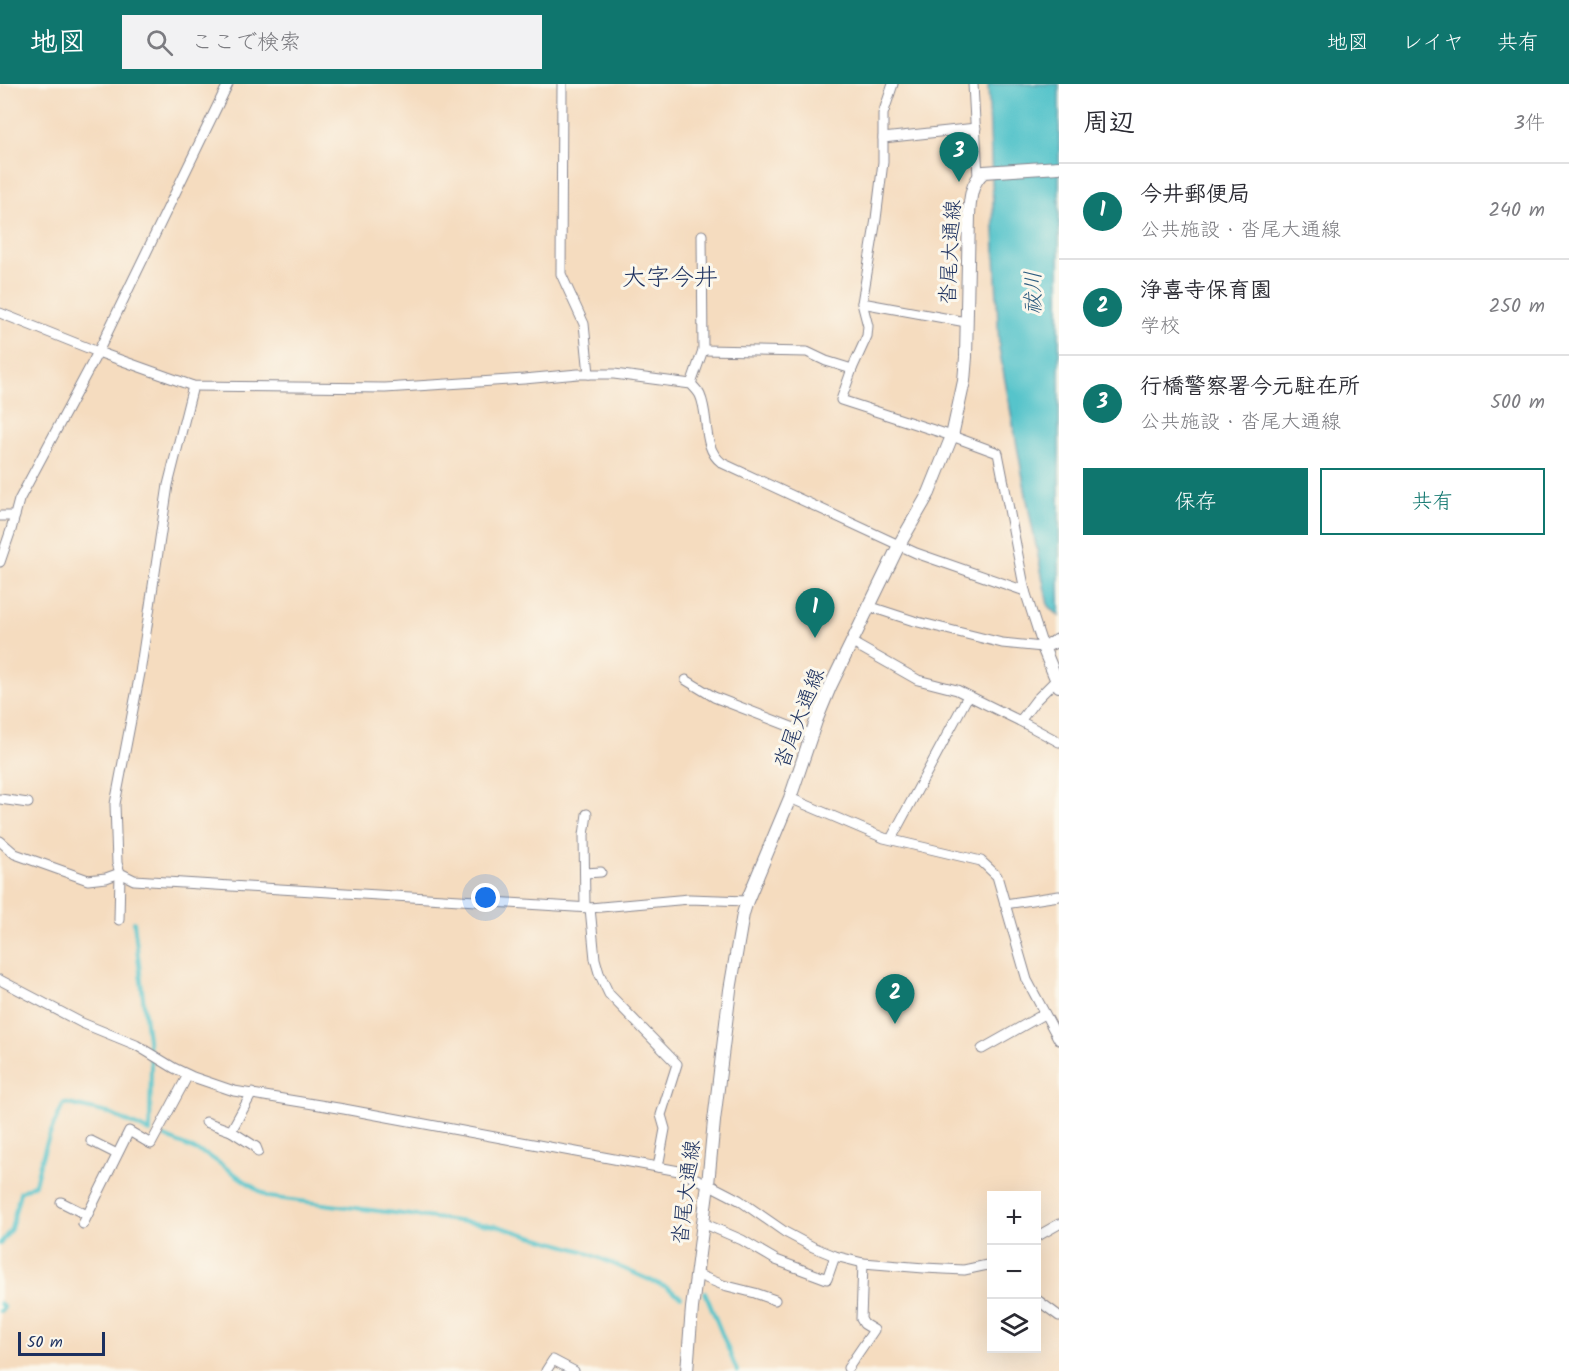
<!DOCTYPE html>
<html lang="ja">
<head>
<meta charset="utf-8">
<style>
  :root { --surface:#fff; --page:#f2f2f3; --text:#2b2b33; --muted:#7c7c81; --line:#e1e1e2; --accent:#0f766e }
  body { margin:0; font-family:Kalam,"Klee One",sans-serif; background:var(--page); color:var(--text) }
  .controls { position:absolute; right:18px; bottom:18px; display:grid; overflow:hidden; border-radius:0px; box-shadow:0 6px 24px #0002 }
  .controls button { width:54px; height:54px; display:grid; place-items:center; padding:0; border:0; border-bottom:2px solid var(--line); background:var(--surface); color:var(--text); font:30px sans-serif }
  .scale { position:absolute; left:18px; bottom:15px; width:87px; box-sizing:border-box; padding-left:6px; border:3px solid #1b2f5e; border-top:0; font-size:16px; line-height:21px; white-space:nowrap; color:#1b2f5e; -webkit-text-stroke:4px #fbf7ec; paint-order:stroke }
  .you { position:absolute; left:486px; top:814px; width:21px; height:21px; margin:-15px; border:4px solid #fff; border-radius:50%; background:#1a73e8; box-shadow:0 0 0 9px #1a73e833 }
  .badge { display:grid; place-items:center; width:39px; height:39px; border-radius:50%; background:var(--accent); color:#fff; font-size:20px; font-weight:700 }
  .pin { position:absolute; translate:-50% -50px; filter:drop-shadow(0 2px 3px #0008) }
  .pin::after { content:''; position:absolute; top:32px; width:21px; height:18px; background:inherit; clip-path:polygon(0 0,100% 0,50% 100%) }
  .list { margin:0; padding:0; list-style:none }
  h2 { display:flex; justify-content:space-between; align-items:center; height:78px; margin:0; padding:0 24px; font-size:26px }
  h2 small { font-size:20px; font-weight:400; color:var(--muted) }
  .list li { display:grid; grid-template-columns:39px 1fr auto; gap:18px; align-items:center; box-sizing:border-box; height:96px; padding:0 24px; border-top:2px solid var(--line) }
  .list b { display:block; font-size:22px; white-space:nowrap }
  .list p { margin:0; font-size:20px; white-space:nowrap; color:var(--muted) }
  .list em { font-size:20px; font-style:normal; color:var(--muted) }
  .actions { display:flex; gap:12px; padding:18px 24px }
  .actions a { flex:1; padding:14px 0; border:2px solid var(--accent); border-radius:0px; text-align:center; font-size:21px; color:var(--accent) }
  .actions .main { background:var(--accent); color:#fff }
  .icon { flex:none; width:33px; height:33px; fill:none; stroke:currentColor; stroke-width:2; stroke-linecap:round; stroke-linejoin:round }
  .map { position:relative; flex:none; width:1059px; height:1287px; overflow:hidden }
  header { display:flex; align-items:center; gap:36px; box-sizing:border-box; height:84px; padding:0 30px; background:var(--accent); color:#fff }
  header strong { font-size:28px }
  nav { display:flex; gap:33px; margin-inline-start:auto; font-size:21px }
  .search { width:420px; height:54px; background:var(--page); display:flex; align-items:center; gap:15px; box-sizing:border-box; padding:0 21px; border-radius:0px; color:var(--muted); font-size:22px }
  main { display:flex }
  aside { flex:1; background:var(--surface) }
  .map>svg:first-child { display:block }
</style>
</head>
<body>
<header>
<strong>地図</strong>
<div class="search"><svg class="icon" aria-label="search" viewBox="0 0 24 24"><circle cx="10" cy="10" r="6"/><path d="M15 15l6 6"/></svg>ここで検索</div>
<nav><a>地図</a><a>レイヤ</a><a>共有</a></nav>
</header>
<main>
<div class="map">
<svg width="1059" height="1287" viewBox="0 0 1059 1287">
  <rect width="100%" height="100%" fill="#fbf7ec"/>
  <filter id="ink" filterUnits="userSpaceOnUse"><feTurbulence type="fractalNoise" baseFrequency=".0167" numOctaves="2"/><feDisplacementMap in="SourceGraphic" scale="12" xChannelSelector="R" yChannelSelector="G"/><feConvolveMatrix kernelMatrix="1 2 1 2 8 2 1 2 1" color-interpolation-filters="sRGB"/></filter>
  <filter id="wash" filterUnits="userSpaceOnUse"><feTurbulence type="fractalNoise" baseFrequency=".008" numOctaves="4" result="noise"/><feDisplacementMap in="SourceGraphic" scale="24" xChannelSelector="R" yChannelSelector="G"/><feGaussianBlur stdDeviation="1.35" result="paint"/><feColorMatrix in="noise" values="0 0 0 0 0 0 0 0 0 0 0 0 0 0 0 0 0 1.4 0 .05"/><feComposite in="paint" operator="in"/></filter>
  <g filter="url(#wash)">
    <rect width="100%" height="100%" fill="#f5dcbf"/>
    <!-- water -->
    <polygon fill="#56c4cb" stroke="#387a94" stroke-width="1.5" points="988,0 1059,0 1059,532 1048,521 1030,432 999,264"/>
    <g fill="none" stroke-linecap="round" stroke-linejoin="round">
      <!-- stream -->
      <g stroke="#56c4cb" stroke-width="4">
        <polyline points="165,1053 209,1072 268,1113 497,1142 583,1167 666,1203 681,1213"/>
        <path d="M0,1160L11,1145L20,1108L35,1100C41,1071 51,1045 64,1019L108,1029L150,1048L151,981L134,838"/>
        <polyline points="705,1208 737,1287"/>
        <polyline points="0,1219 4,1224 0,1227"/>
      </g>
    </g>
  </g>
  <g filter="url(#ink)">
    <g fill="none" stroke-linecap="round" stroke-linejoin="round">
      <!-- street casing -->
      <g stroke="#88868e" stroke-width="11">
        <g id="street">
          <polyline points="562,0 561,190 584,240 589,290"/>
          <polyline points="973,0 978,93"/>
          <polyline points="883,54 883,30 893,0"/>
          <polyline points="862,219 966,238"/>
          <path d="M0,229L98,268L193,302L385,304L524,295L578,290H614L691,300C695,304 698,307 700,311C710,333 701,363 722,379L916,469L1025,507"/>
          <polyline points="703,266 807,268 826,277 852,285"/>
          <polyline points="691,300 703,266 702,151"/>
          <polyline points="0,432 15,432"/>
          <polyline points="0,478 11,446 19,416 98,268 228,0"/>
          <polyline points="868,522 914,537 1002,559 1043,563 1025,507 998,369 952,352 841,316 852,285 867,252 868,242 862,219 876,135 883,78 883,54 976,44"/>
          <polyline points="851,558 918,596 957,606 1020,637 1059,658"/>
          <polyline points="686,596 714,613 812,651"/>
          <polyline points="1020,637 1036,616 1056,596"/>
          <polyline points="790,714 884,754 981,777 997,792 1027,896 1059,956"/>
          <polyline points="0,715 28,719"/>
          <polyline points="891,755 968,612"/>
          <polyline points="0,757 15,770 88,796 106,794 120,789"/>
          <polyline points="120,789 134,796 590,824 689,815 747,817"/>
          <polyline points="585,789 601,788"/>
          <polyline points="1005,820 1059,812"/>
          <polyline points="585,823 584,751 587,730"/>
          <polyline points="590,824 595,875 599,889 609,910 677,980 661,1031 665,1045 658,1083"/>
          <polyline points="119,836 120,789 117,779 115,720 140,589 168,401 193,302"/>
          <polyline points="0,896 82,939 136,961 174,984 193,993 234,1007 344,1025 679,1087 708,1100 739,1116 785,1148 813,1163 835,1172 863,1179 924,1184 964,1186 992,1180"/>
          <polyline points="982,965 1044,930"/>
          <polyline points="206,1038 231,1047 252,1009"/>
          <polyline points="231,1047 256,1063 258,1068"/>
          <polyline points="91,1057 117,1070"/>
          <polyline points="61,1118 87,1131"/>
          <polyline points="703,1139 742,1156 776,1176 827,1195 835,1172"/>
          <polyline points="83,1140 129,1047 151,1060 188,991"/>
          <polyline points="1036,1153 1059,1140"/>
          <polyline points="696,1190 723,1201 755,1209 775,1216"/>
          <polyline points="1036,1215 1059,1232"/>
          <polyline points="848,1284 874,1246 864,1240 861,1235 863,1179"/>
          <polyline points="546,1287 553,1276 574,1287"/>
        </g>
      </g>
      <!-- secondary casing -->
      <g stroke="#88868e" stroke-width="14">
        <g id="secondary">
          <polyline points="1059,556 1043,563 1059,602"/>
          <path d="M687,1287L692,1224L708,1100L714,1037L730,906L743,830L747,817L790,714L816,637L830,603L899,461L929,409L952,352L964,297L966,273L969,131C970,115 971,98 984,88L1059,83"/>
        </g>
      </g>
      <!-- street -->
      <use href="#street" stroke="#fff" stroke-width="9"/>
      <!-- secondary -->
      <use href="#secondary" stroke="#fff" stroke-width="12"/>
    </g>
  </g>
  <g text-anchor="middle" stroke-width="6" stroke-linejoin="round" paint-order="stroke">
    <!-- street labels -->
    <g font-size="21" fill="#1b2f5e" stroke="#fbf7ec">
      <text transform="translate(950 168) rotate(-87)" y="7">沓尾大通線</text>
      <text transform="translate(799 634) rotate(-69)" y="7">沓尾大通線</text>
      <text transform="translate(686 1108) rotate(-83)" y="7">沓尾大通線</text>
    </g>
    <!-- water labels -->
    <g font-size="22" font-style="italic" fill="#2d5c7f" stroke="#fbf7ec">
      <text transform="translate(1032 209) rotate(-90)" y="8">祓川</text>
    </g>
    <!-- quarter labels -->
    <g font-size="24" fill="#1b2f5e" stroke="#fbf7ec">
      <text x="670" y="201">大字今井</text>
    </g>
  </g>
</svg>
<div class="controls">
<button>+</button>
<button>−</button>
<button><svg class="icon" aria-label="layers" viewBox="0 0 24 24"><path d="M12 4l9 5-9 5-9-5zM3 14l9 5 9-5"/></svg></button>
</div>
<div class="scale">50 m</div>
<div class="you"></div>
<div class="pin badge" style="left:815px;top:554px">1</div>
<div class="pin badge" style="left:895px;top:940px">2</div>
<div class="pin badge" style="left:959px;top:98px">3</div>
</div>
<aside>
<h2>周辺<small>3件</small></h2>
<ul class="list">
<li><span class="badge">1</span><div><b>今井郵便局</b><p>公共施設 · 沓尾大通線</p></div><em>240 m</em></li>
<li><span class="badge">2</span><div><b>浄喜寺保育園</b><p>学校</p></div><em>250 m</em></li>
<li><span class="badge">3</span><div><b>行橋警察署今元駐在所</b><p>公共施設 · 沓尾大通線</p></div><em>500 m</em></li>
</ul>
<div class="actions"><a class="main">保存</a><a>共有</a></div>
</aside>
</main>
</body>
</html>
